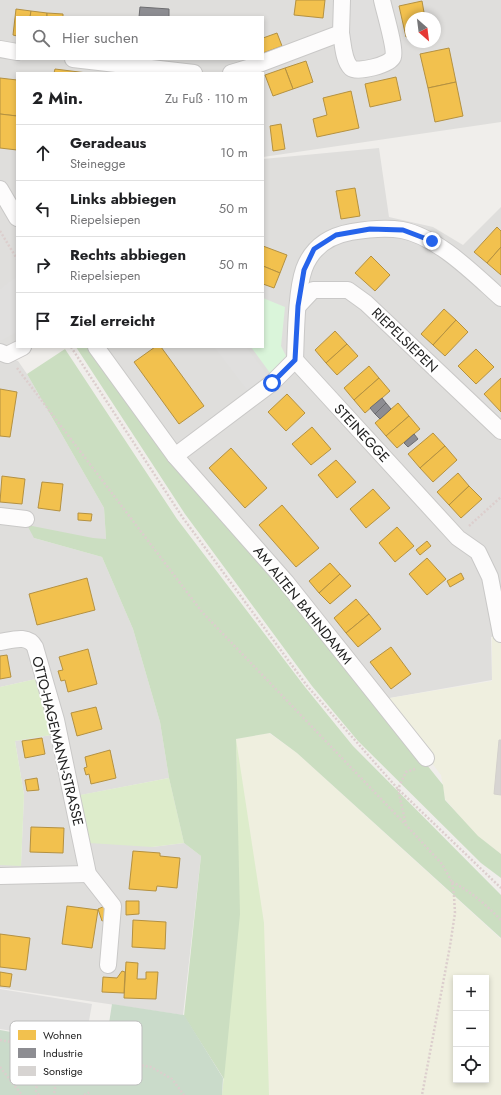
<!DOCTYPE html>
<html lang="de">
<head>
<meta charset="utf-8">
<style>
  :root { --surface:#fff; --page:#f6f6f6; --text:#202124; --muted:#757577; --line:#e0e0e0 }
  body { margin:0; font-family:Jost,sans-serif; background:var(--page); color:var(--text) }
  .controls { position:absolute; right:12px; bottom:12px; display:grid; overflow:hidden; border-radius:0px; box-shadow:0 2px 6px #0003 }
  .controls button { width:36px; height:36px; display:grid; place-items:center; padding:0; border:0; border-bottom:1px solid var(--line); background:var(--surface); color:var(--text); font:20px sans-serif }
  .compass { position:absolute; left:405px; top:12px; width:36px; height:36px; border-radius:50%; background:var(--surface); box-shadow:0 2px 6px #0003; rotate:152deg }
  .stop { position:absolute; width:12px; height:12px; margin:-9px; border:3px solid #2563eb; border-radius:50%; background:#fff }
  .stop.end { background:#2563eb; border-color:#fff; box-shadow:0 1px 4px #0008 }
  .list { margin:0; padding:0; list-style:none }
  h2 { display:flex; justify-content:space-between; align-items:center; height:52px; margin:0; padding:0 16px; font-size:17px }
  h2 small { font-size:13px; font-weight:400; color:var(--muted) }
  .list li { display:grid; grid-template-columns:26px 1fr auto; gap:12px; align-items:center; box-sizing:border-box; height:56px; padding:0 16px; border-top:1px solid var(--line) }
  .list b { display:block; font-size:15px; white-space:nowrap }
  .list p { margin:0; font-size:13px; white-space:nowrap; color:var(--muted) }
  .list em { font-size:13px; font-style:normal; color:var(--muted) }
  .icon { flex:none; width:22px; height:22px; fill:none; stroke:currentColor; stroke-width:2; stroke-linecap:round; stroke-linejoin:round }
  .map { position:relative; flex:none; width:501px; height:1095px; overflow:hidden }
  .search { position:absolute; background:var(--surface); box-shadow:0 2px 6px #0003; left:16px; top:16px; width:248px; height:44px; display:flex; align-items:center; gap:10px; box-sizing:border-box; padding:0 14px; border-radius:0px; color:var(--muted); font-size:15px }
  .panel { position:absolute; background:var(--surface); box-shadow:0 2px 6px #0003; left:16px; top:72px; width:248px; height:276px; border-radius:0px }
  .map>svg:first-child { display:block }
</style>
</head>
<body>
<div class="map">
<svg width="501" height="1095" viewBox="0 0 501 1095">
  <rect width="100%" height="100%" fill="#f0eeeb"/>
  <!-- residential -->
  <g fill="#dfdedc" fill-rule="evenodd">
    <path d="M0,0H501V122L263,157V73H17V346L0,349ZM17,17H263V59H17ZM411,18H435V42H411Z"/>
    <polygon points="379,148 389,217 433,227 463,245 501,207 501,635 491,637 492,680 384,699 181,457 100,347 263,347 263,159"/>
    <polygon points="0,355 18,361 27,374 104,508 106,539 34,538 102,557 133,629 160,722 169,778 76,796 152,847 184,843 201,856 183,1015 0,988 0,865 21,865 24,795 15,741 51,735 36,679 0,687"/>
  </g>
  <!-- farmland -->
  <g fill="#efefdf" fill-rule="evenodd">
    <polygon points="501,636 501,854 476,835 445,799 441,775 384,699 492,681 492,637"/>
    <path d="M269,733L297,753L501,939V1095H269L236,739ZM456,978H486V1080H456Z"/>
  </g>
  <!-- grass -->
  <g fill="#ddeccb">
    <polygon points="36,679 51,735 15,741 24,795 21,866 0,865 0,687"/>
    <polygon points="236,739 264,923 269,1095 222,1095 239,916"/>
    <polygon points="169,778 184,843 152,847 89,843 75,796"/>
  </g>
  <!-- forest -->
  <g fill="#cbdec1">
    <polygon points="76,347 92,347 443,785 445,800 478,836 501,854 501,878 481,863 358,741 312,686 185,514"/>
    <polygon points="65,349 177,519 305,687 353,746 501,895 501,938 297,753 270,733 236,739 240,914 224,1079 184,1016 201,856 184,843 169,778 160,722 133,629 102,557 34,538 27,525 93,538 106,539 104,508 27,374"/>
  </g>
  <!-- cemetery -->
  <polygon fill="#cadbca" points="112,1004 184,1015 223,1078 222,1095 0,1095 0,1030 105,1049"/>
  <!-- park -->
  <polygon fill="#daf5da" points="263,298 285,307 281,346 286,356 270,373 251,347 263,347"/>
  <!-- parking -->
  <g fill="#e0dfde">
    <polygon points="346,0 377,0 388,50 384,59 357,63 349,53"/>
    <polygon points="17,276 17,332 0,341 0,289"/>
    <polygon points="246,347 268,376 248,391 215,348"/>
    <polygon points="0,989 92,1004 85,1043 0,1029"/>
  </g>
  <!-- homes -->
  <g fill="#f2c14e" stroke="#b49141">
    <polygon points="296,0 325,0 323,18 294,15"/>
    <polygon points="422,1 425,18 411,18 411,35 406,37 399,6"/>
    <polygon points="16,9 31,11 30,17 17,17 17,36 13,35"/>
    <polygon points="31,11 47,13 47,17 30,17"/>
    <polygon points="47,13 63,14 63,17 47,17"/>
    <polygon points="277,33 282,46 263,53 263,38"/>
    <polygon points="449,48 456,82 428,88 420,54"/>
    <polygon points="306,61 313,82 293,89 285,68"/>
    <polygon points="285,68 293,89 273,96 265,75"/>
    <polygon points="55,69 87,73 54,73"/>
    <polygon points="396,77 401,100 370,107 365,84"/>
    <polygon points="0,78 17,80 17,116 0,114"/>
    <polygon points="456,82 463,116 435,122 428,88"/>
    <polygon points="351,91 359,128 317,137 313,119 327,115 323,98"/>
    <polygon points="0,114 17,116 17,150 0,148"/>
    <polygon points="281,124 285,149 273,151 270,126"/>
    <polygon points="355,188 360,216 341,219 336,191"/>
    <polygon points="497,227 501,231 501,247 487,263 474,252"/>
    <polygon points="263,246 287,255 280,273 263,266"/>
    <polygon points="501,247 501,275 487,263"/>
    <polygon points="371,256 390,275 375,291 355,273"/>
    <polygon points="263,266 280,273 274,288 263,284"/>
    <polygon points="444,309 456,320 433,345 421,334"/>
    <polygon points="456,320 468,332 445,356 433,345"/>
    <polygon points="335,331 347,344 326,363 315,350"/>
    <polygon points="347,344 358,356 337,375 326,363"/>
    <polygon points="155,347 161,347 204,406 179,424 134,362"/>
    <polygon points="476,349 494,367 476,384 458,366"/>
    <polygon points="369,366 379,378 354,400 344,388"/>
    <polygon points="379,378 390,391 365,413 354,400"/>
    <polygon points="501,378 501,412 484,394"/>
    <polygon points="0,389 17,392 10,437 0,436"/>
    <polygon points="287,394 305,413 286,431 268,412"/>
    <polygon points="398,403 409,416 386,436 375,423"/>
    <polygon points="409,416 420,429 397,448 386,436"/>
    <polygon points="312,427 331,449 311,465 292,444"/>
    <polygon points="433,433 445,446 420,468 408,454"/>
    <polygon points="445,446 457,460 433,482 420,468"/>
    <polygon points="231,448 267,488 245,508 209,468"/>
    <polygon points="336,460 356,482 337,498 318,475"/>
    <polygon points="458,473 469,486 449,505 437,492"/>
    <polygon points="2,476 25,479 22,504 0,502"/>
    <polygon points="42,482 63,484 60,511 38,508"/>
    <polygon points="469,486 482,499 461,518 449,505"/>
    <polygon points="373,489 390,508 366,528 350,509"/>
    <polygon points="282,505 319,548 296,567 259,525"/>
    <polygon points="78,513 92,514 91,521 78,520"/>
    <polygon points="397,527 414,546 395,562 379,543"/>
    <polygon points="427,541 431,546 420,555 416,550"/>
    <polygon points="427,558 446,579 427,595 409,574"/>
    <polygon points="330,563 340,574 319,593 309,581"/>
    <polygon points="461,573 464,579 450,587 447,581"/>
    <polygon points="340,574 351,586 330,604 319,593"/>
    <polygon points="87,578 95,610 37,625 29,594"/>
    <polygon points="356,599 369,614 346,633 334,618"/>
    <polygon points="369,614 381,629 358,647 346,633"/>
    <polygon points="391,647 411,674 391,689 370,662"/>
    <polygon points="88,649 97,684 68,692 65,680 61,681 58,671 63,670 59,657"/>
    <polygon points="7,655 11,677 0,679 0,656"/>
    <polygon points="96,707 102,729 77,736 71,713"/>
    <polygon points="42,738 45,754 25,758 22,741"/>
    <polygon points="110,750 116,778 91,784 89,774 86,775 84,768 87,767 85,757"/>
    <polygon points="37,778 39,790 27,791 25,780"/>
    <polygon points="31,827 64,828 63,853 30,852"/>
    <polygon points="133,851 160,853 160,856 180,858 177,888 157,886 156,891 129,889"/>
    <polygon points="126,901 139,901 139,914 126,915"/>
    <polygon points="67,906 98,910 92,948 62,944"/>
    <polygon points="105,906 109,919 102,921 98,909"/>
    <polygon points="133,920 166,922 165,949 132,947"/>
    <polygon points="0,934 30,938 26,970 0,967"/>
    <polygon points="126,962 138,963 137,979 146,979 146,972 158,972 156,999 124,998"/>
    <polygon points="122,971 125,972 124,993 102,992 103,977 117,978"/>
    <polygon points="0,972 12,974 10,987 0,986"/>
  </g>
  <!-- industry -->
  <g fill="#8d8d92" stroke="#6d6d70">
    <polygon points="140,7 169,9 169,17 139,17"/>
    <polygon points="382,398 386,403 375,414 370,408"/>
    <polygon points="386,403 391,409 380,419 375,414"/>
    <polygon points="414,434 418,439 408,447 404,443"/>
  </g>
  <!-- building -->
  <polygon fill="#d7d4d2" stroke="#d3d0cc" points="499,740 501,740 501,795 494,794"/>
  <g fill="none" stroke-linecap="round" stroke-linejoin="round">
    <!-- minor casing -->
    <g stroke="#c9c8c7" stroke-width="18">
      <g id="minor">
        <path d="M341,33C343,43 343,60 351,68C357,73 390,65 393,57C396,49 384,10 382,0"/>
        <polyline points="0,49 17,52"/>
        <polyline points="73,59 194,73"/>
        <polyline points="231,73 251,67 341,33 342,0"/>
        <polyline points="0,189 17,218"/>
        <polyline points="298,306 313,290 348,290 366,303 501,431"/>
        <polyline points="96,347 175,456 286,582 426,758"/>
        <polyline points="0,352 7,355 23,347"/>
        <path d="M295,360C296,335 296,292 304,269C312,247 329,236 351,232C368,229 385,227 402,230C438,237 474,274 501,298"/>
        <polyline points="175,456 272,383 295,360 458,538 478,552 490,577 501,634"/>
        <polyline points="0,516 26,519"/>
        <path d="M0,642C12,640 28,634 35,647L56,720L88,874L113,906L108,965"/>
        <polyline points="0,876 88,874"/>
      </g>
    </g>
    <!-- path -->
    <g stroke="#dccecd" stroke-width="2.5" stroke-dasharray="2 2" stroke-linecap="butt">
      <polyline points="0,231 17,259"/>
      <polyline points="71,347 183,518 308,687 398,789 501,888"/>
      <polyline points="17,368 202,612 406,825"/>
      <polyline points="469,526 501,497"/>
      <polyline points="415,769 406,772 398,789 406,825 442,864 452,882 454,896 455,913 450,946 422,1095"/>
      <path d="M452,882C472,892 486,905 501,920"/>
      <polyline points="0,1040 151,1067 172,1079 184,1095"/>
      <polyline points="0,1067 22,1095"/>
      <path d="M39,1095L36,1091L37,1083C47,1073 60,1084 53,1095"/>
      <polyline points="84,1095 90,1092"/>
    </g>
    <!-- minor -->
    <use href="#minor" stroke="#fdfcfc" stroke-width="16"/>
  </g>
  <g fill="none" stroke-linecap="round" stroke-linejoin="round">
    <!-- route -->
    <polyline stroke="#2563eb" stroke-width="5" points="272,383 295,360 298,306 304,270 314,249 336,235 370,229 403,230 432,241"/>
  </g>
  <g text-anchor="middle" stroke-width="4" stroke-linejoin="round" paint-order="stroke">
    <!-- street labels -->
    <g font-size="14" fill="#222" stroke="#fff">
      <text transform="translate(405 340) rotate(44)" y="5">RIEPELSIEPEN</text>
      <text transform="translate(362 433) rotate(47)" y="5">STEINEGGE</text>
      <text transform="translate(303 605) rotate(51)" y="5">AM ALTEN BAHNDAMM</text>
      <text transform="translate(58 741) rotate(76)" y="5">OTTO-HAGEMANN-STRASSE</text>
    </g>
  </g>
  <!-- legend -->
  <rect x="10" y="1021" width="132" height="64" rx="6" fill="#fff" stroke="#bdbdbd" stroke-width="1"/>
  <rect x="18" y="1030" width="18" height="10" fill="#f2c14e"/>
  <rect x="18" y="1048" width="18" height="10" fill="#8d8d92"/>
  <rect x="18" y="1066" width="18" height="10" fill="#d7d4d2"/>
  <g font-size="11" fill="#222">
    <text x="43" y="1039">Wohnen</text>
    <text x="43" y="1057">Industrie</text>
    <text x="43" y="1075">Sonstige</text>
  </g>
</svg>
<div class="controls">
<button>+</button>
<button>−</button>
<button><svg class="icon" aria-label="locate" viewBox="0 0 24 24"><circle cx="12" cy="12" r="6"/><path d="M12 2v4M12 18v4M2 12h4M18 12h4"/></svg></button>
</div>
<svg class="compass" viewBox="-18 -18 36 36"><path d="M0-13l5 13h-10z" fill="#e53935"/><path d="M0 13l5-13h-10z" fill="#757577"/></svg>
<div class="stop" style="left:272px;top:383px"></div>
<div class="stop end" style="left:432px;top:241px"></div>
<div class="search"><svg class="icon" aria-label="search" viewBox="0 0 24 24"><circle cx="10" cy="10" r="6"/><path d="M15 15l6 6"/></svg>Hier suchen</div>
<section class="panel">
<h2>2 Min.<small>Zu Fuß · 110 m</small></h2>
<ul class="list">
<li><svg class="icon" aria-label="ahead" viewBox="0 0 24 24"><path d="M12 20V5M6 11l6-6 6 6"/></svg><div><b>Geradeaus</b><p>Steinegge</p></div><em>10 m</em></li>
<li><svg class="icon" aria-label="left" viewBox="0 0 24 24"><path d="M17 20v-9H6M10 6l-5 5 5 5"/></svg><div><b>Links abbiegen</b><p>Riepelsiepen</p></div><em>50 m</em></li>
<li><svg class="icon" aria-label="right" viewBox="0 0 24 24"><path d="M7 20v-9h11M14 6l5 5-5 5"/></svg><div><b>Rechts abbiegen</b><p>Riepelsiepen</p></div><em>50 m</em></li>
<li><svg class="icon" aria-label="arrive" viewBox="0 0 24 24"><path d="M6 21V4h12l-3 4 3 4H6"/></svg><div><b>Ziel erreicht</b></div></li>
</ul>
</section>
</div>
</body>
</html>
